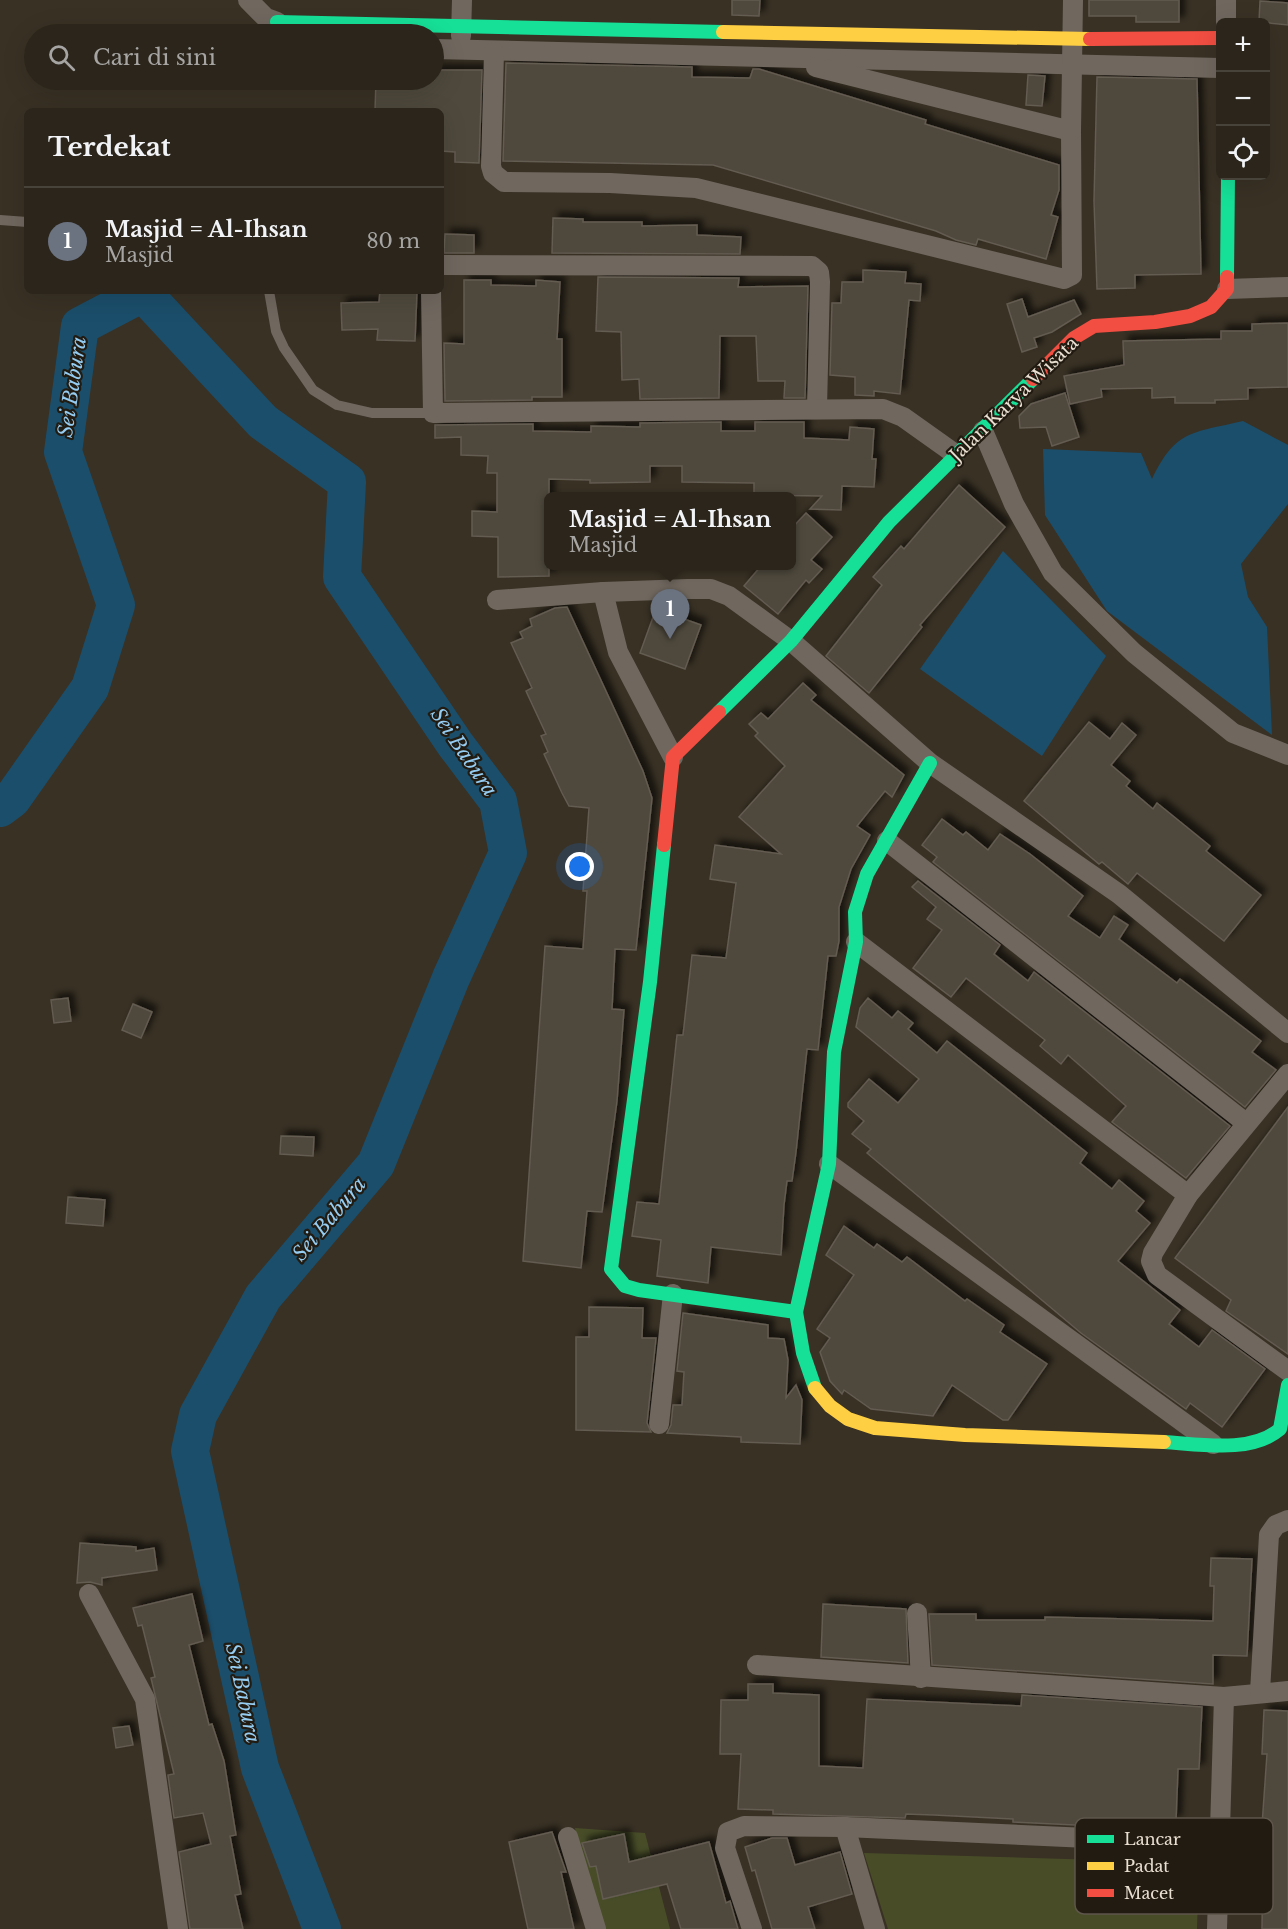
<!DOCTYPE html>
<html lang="id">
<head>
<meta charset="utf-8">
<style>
  :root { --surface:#2b251b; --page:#332d24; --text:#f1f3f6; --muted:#a6a5a3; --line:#47423a; --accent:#1a73e8 }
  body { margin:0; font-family:"Libre Baskerville",serif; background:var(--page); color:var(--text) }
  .controls { position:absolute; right:18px; top:18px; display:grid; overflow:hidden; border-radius:9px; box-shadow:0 6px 24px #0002 }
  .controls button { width:54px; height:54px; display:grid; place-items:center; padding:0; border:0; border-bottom:2px solid var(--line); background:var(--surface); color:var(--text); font:30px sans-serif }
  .you { position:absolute; left:580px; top:867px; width:21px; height:21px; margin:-15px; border:4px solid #fff; border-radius:50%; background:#1a73e8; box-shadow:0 0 0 9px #1a73e833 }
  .badge { display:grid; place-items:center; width:39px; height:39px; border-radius:50%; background:var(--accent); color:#fff; font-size:20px; font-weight:700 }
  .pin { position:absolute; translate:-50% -50px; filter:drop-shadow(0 2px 3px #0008) }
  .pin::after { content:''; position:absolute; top:32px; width:21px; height:18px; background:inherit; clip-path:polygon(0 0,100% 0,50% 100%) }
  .popup { position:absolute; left:544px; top:492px; width:252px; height:78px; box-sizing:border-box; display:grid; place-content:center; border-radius:9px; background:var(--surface); filter:drop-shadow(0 2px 4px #0005); font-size:20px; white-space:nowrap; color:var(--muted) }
  .popup b { font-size:22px; color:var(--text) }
  .popup::after { content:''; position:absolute; left:50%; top:100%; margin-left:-12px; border:12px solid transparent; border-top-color:var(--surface) }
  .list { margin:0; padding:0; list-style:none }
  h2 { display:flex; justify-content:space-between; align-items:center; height:78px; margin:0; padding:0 24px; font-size:26px }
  h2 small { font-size:20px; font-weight:400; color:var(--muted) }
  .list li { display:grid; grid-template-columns:39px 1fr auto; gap:18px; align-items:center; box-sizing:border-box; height:108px; padding:0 24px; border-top:2px solid var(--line) }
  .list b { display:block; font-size:22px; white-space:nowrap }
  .list p { margin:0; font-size:20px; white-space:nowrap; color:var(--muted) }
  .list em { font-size:20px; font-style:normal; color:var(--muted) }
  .icon { flex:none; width:33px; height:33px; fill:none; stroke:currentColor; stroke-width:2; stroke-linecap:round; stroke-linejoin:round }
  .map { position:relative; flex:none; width:1288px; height:1929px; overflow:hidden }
  .search { position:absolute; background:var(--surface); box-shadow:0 6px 24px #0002; left:24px; top:24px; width:420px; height:66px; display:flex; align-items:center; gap:15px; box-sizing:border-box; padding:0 21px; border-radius:33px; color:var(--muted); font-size:22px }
  .panel { position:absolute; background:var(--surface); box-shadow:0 6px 24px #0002; left:24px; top:108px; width:420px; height:186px; border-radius:9px }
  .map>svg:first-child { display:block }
</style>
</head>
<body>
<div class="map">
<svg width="1288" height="1929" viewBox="0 0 1288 1929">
  <defs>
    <filter id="shadow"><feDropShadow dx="5.5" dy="-5.5" stdDeviation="3" flood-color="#0009"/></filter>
  </defs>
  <rect width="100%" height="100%" fill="#393124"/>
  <!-- green -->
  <g fill="#484d28">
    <polygon points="575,1828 645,1833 670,1929 600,1929"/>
    <polygon points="864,1853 1199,1863 1197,1929 888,1929"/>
  </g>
  <!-- water -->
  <g fill="#1b4e6b">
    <path d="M1243,421L1288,445V504L1241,564L1248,597L1267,627L1272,735L1107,611L1045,515L1043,449L1141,453L1152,479C1176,429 1193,433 1243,421Z"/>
    <polygon points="1003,551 1106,656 1042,756 920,669"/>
  </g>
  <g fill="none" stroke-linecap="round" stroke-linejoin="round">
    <!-- river -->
    <polyline stroke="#1b4e6b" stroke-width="38" points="0,808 12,799 90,688 116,605 63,452 80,326 143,293 263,422 347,482 342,577 455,744 498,801 508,853 451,978 376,1164 263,1297 198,1415 190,1451 260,1768 322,1929"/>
  </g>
  <!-- building -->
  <g fill="#4f483d" stroke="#635b51" stroke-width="1.5" filter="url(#shadow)">
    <polygon points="732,0 760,0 759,16 732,15"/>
    <polygon points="1089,0 1179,0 1179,22 1136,22 1136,16 1089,16"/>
    <polygon points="1260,1 1288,3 1288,25 1259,22"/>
    <polygon points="506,63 692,67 692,77 750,78 753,69 759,69 926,120 925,124 1059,165 1059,190 1051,215 1058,217 1046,259 978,239 976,245 956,240 936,231 713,165 503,161"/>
    <polygon points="434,70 482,70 479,163 455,162 455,152 441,151 441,111 375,111 376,80 434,80"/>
    <polygon points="1028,75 1045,76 1042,106 1026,105"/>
    <polygon points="1097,77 1197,79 1201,274 1135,275 1135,288 1097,289 1094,201"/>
    <polygon points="553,218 583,219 583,222 642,222 642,226 697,225 697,235 741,237 740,254 552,253"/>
    <polygon points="445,234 474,235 474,253 444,253"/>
    <polygon points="863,270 906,272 905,283 921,284 920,301 909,300 900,394 874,391 874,396 855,395 855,377 830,375 832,303 841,303 842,282 863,282"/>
    <polygon points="598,277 739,278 738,287 808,286 805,398 784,398 785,381 758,381 756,336 720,336 719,398 640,399 639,379 622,380 621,332 596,331"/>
    <polygon points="464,280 491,280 491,285 536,286 536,280 560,282 557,339 562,339 562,397 532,397 532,400 445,401 444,343 464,344"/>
    <polygon points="380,291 417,291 415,341 377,340 378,329 342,330 341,303 379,302"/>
    <polygon points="1022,299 1028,317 1074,300 1081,314 1052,332 1034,338 1037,347 1022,352 1007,304"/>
    <polygon points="1288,323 1288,387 1248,388 1248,399 1215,400 1215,403 1175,403 1175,397 1152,398 1152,388 1101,389 1102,397 1070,404 1064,376 1124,365 1123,341 1221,339 1221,331 1252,331 1252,324"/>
    <polygon points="1065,393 1079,437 1052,446 1046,427 1020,428 1019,416 1031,404"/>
    <polygon points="721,422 721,431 755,431 755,422 804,422 804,438 849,440 850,427 874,429 872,459 876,459 874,487 842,486 841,510 810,509 822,496 754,495 754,483 682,482 682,466 650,466 650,482 590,483 590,480 549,479 549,576 498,577 498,537 472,536 472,511 497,512 497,473 487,473 488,456 461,455 461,437 435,438 435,425 533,424 533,431 591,432 591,426 640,427 640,423"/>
    <polygon points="959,485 1005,527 920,625 922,627 869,693 826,656 882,585 873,577 901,546 904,549"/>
    <polygon points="806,513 832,537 811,560 822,569 809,583 806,580 778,614 744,586 761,566 792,566 792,528"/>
    <polygon points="567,607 643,771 652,798 636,950 615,949 612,1009 624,1010 617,1101 602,1212 587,1211 581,1268 523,1261 545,946 583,949 587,891 583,891 589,808 569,806 562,793 544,754 548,752 541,736 546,734 526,691 532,688 511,643 523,638 520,632 532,626 530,619 555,608"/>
    <polygon points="656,609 701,625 685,669 640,653"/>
    <polygon points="803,683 816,695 811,700 904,775 892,797 885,791 857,826 870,835 851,869 839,907 839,941 836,956 828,956 818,1050 807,1049 796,1152 792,1181 787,1181 784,1205 781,1255 711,1247 708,1283 657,1276 661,1240 632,1236 637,1202 659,1204 677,1035 683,1035 692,955 726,958 736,883 710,879 715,845 781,854 739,817 785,766 755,736 758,733 749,724 761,713 768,719"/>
    <polygon points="1089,722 1110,739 1122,723 1136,735 1111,765 1130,781 1126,786 1153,809 1157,803 1210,846 1206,851 1261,895 1224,941 1137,873 1128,884 1102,862 1099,864 1024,801"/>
    <polygon points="942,819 963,835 966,832 988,850 1000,834 1030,854 1083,896 1068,916 1100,938 1114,916 1128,925 1119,939 1177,983 1180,979 1261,1041 1252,1052 1276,1070 1245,1107 933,862 937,857 922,845"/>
    <polygon points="918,881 1000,945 994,954 1028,981 1034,972 1230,1126 1186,1178 1112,1122 1126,1106 1068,1055 1061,1064 1040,1046 1045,1040 966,978 951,997 913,968 942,930 927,919 936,907 912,887"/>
    <polygon points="68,998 71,1021 54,1023 51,1000"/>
    <polygon points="868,998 892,1018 898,1011 913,1023 908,1029 937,1053 947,1041 1087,1153 1080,1163 1112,1189 1119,1180 1144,1201 1136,1211 1150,1223 1118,1261 1180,1310 1169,1324 1199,1347 1212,1330 1265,1369 1222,1427 1190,1403 1186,1409 1081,1333 867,1153 871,1149 852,1134 864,1121 848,1107 848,1103 869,1079 898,1103 919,1079 856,1027 860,1008"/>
    <polygon points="133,1004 152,1012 141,1038 122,1030"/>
    <polygon points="1288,1107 1288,1354 1226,1311 1231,1300 1175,1258"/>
    <polygon points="281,1136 314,1137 313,1156 280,1154"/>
    <polygon points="68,1197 105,1200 103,1226 66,1223"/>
    <polygon points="844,1226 874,1248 877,1244 902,1262 907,1257 965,1301 967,1299 1004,1325 1000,1332 1047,1364 1008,1420 1003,1420 952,1385 933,1416 871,1409 844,1390 842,1394 830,1381 820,1352 830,1338 817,1329 854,1275 826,1255"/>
    <polygon points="589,1307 643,1308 642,1338 656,1338 647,1423 651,1432 576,1430 576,1337 589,1337"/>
    <polygon points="683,1313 768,1325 768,1338 784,1339 788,1360 786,1398 796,1385 802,1400 800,1444 741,1442 741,1437 667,1433 671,1425 673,1405 682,1405 684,1372 677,1371"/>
    <polygon points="80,1543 136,1547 136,1551 154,1548 157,1570 102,1578 102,1585 90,1582 77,1583"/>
    <polygon points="1211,1558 1252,1559 1247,1656 1213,1655 1213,1684 932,1665 929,1614 976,1614 976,1620 1045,1620 1045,1617 1213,1621 1214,1586 1210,1586"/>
    <polygon points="192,1594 203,1641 189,1645 209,1725 212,1724 224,1761 236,1835 230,1836 241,1894 235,1895 243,1929 190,1929 179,1852 211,1844 203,1813 174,1818 168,1775 174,1774 151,1678 155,1677 142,1625 138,1626 133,1608"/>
    <polygon points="823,1604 906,1609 908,1663 821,1657"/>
    <polygon points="748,1684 773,1684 773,1693 819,1695 819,1766 863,1768 867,1699 1021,1706 1022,1695 1202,1707 1199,1769 1178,1769 1176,1821 1160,1821 1159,1829 1013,1822 1013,1819 934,1815 906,1814 905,1818 773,1814 773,1810 738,1809 741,1754 720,1754 721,1700 748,1700"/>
    <polygon points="1264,1710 1288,1711 1288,1929 1262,1929 1263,1854 1260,1854 1267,1754 1262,1754"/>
    <polygon points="129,1726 133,1745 116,1748 113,1728"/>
    <polygon points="552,1832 566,1872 561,1872 574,1929 528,1929 509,1842"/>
    <polygon points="624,1834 629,1862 709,1842 726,1903 730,1901 738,1929 681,1929 667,1884 603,1899 596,1866 590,1867 582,1843"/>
    <polygon points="772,1838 787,1838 795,1865 840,1852 852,1894 808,1907 815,1929 772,1929 755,1870 752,1871 745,1847"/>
  </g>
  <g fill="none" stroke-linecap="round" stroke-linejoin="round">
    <!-- lane -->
    <g stroke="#70685f" stroke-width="10">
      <polyline points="0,220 27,222"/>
      <polyline points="269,291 276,331 284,348 313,390 337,405 372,413 433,413"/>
    </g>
    <!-- street -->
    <g stroke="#70685f" stroke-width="20">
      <polyline points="248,0 266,18 277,22"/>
      <polyline points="1226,0 1226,22"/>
      <polyline points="461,36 462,0"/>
      <polyline points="434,49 1220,68"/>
      <polyline points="494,52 491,166 493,173 504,182 610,183 696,188 1064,279 1072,275 1071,131"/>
      <polyline points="816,67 1071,131 1073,0"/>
      <polyline points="441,265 812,266 819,272 820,282 817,408"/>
      <polyline points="1227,289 1288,287"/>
      <polyline points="431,291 433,413 883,409 903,417 955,454"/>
      <polyline points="983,431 1014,504 1053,573 1134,653 1233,733 1288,755"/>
      <polyline points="603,592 618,652 673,757"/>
      <polyline points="497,600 603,592 688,589 711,589 729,596 791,641 930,763 1119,894 1288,1033"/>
      <polyline points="887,841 1246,1123"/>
      <polyline points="856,942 1188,1195"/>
      <polyline points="1288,1074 1188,1195 1153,1253 1151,1261 1157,1275 1288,1371"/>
      <polyline points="829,1164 1213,1444"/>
      <polyline points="659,1424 673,1294"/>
      <polyline points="89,1594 145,1699 178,1929"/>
      <polyline points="917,1613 921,1678"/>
      <polyline points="757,1665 1224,1697 1288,1691"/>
      <polyline points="1260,1692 1269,1535 1276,1525 1288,1520"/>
      <polyline points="845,1827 875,1929"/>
      <polyline points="568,1837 596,1929"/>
      <polyline points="752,1929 725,1848 728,1832 744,1826 845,1827 1220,1844"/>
      <polyline points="1217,1929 1224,1697"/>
    </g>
    <!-- fast -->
    <g stroke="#16e098" stroke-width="14">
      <polyline points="287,34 277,22 723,32"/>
      <polyline points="1227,277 1228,176"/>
      <polyline points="719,712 791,641 889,522 1033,379"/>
      <polyline points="664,845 650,982 611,1269 625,1286 639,1290 796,1312"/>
      <polyline points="815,1388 803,1353 796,1312 829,1164 834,1052 856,942 855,912 867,874 930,763"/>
      <path d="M1164,1442C1199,1444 1251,1454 1280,1429L1288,1385"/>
    </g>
    <!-- slow -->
    <g stroke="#ffcf43" stroke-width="14">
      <polyline points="723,32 1090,39"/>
      <polyline points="815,1388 830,1406 848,1419 875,1428 965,1435 1164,1442"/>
    </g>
    <!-- jam -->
    <g stroke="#f24e42" stroke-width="14">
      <polyline points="1090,39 1220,38"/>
      <polyline points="1033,379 1074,338 1094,326 1155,322 1190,316 1211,307 1227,289 1227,277"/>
      <polyline points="664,845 673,757 719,712"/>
    </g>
  </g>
  <g text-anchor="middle" stroke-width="4.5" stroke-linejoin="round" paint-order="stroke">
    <!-- street labels -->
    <g font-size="18" fill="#eae0d2" stroke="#221b11">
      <text transform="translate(1014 399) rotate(-44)" y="6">Jalan Karya Wisata</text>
    </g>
    <!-- water labels -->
    <g font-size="20" font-style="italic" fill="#95ccf1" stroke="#221b11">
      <text transform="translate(72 387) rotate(-82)" y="7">Sei Babura</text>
      <text transform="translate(464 752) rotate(56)" y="7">Sei Babura</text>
      <text transform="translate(329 1219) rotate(-50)" y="7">Sei Babura</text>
      <text transform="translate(243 1693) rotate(78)" y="7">Sei Babura</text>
    </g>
  </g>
  <!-- legend -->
  <rect x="1075" y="1818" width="198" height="96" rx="9" fill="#221b11" stroke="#5e564b" stroke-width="1.5"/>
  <rect x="1087" y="1835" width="27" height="8" fill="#16e098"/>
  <rect x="1087" y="1862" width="27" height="8" fill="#ffcf43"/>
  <rect x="1087" y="1889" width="27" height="8" fill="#f24e42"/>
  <g font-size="16" fill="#eae0d2">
    <text x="1124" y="1845">Lancar</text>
    <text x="1124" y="1872">Padat</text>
    <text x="1124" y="1899">Macet</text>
  </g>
</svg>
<div class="controls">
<button>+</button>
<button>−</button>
<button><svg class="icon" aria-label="locate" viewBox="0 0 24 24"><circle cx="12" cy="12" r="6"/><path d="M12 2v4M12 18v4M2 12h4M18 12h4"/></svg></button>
</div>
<div class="you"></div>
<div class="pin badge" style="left:670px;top:639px;background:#6b7280">1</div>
<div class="popup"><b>Masjid = Al-Ihsan</b>Masjid</div>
<div class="search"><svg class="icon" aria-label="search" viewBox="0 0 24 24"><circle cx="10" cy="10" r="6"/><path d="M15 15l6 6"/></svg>Cari di sini</div>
<section class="panel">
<h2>Terdekat<small></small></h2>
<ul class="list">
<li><span class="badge" style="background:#6b7280">1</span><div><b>Masjid = Al-Ihsan</b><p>Masjid</p></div><em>80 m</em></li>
</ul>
</section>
</div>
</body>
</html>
